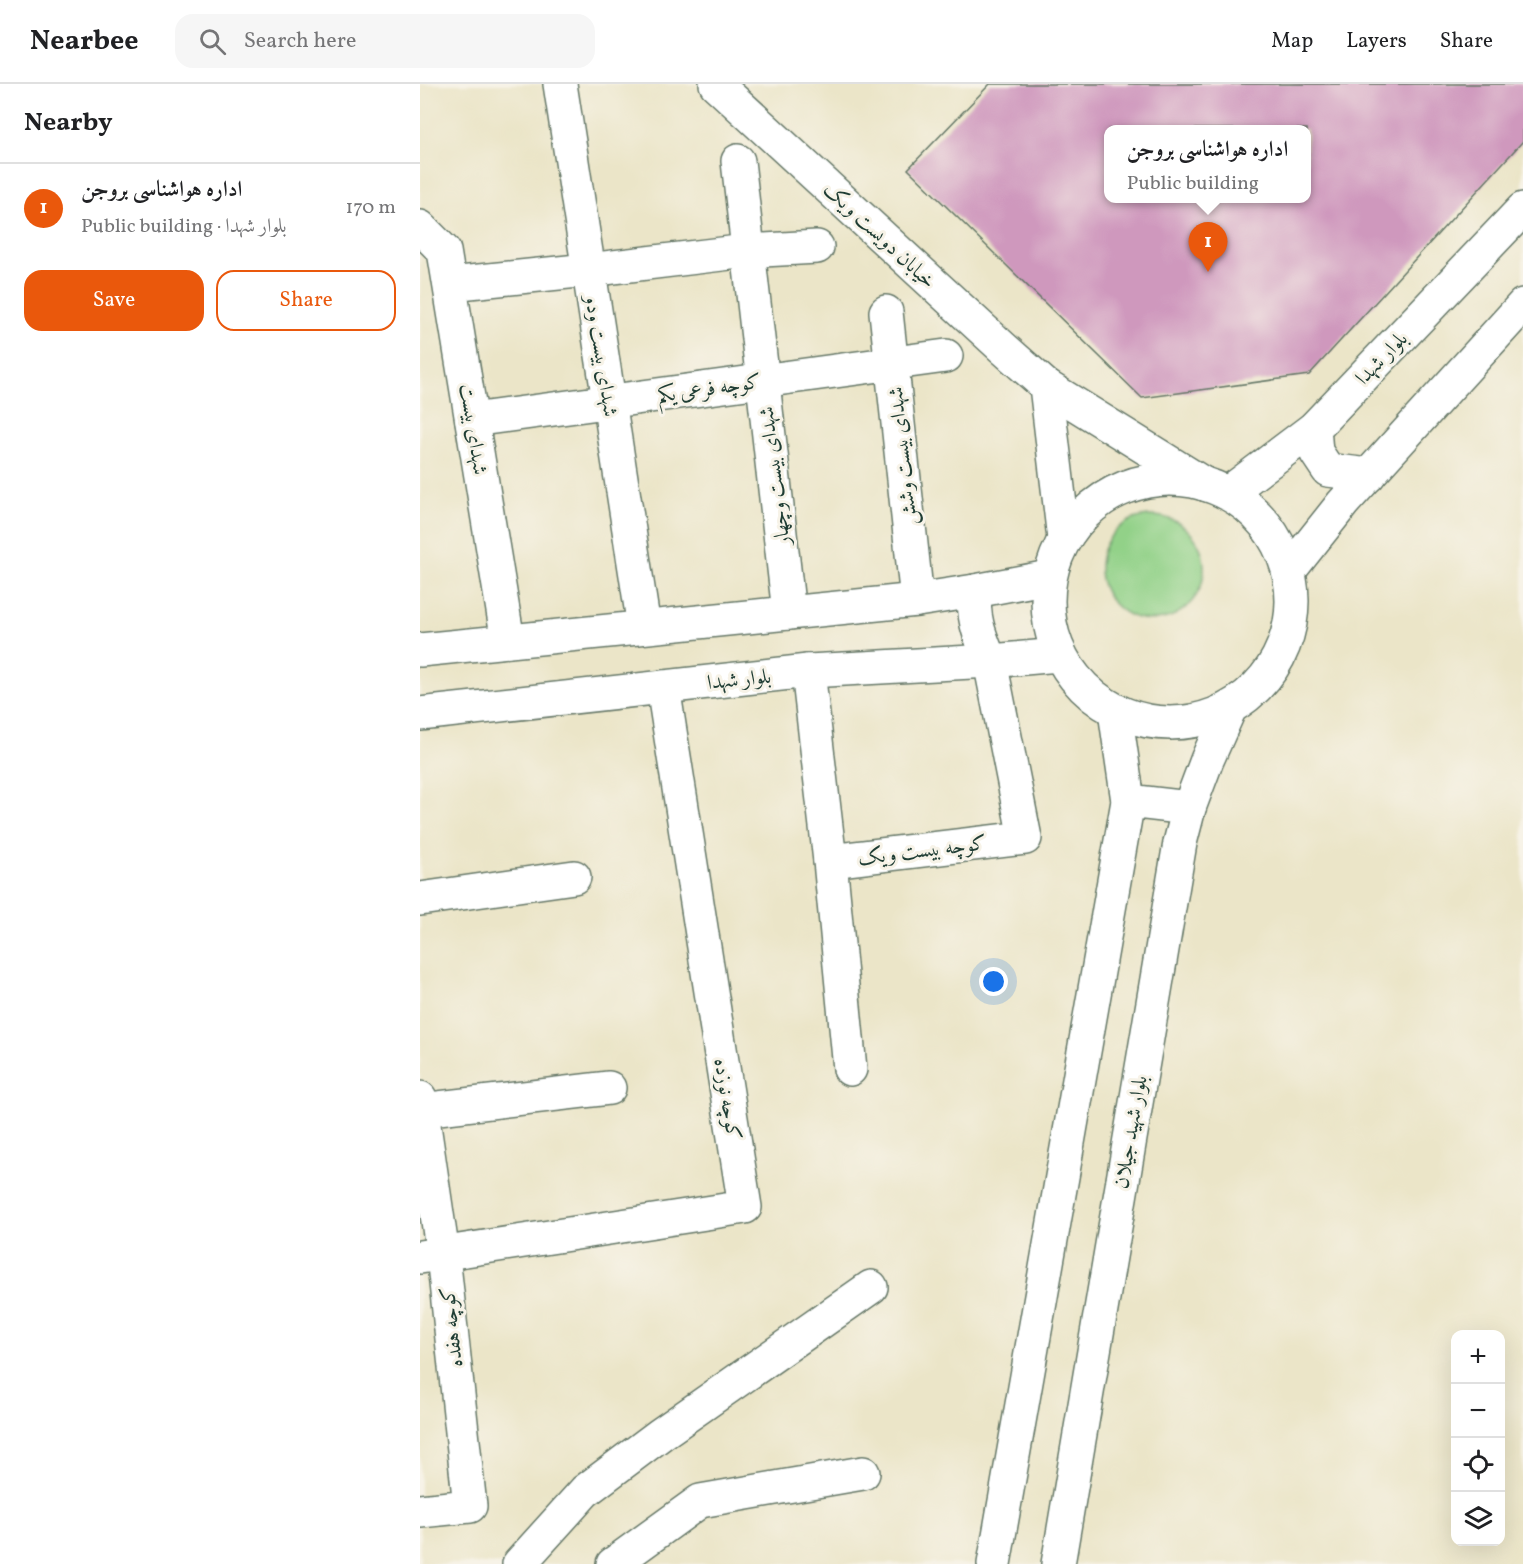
<!DOCTYPE html>
<html lang="en">
<head>
<meta charset="utf-8">
<style>
  :root { --surface:#fff; --page:#f6f6f6; --text:#202124; --muted:#757577; --line:#e0e0e0; --accent:#ea580c }
  body { margin:0; font-family:Vollkorn,Amiri,serif; background:var(--page); color:var(--text) }
  .controls { position:absolute; right:18px; bottom:18px; display:grid; overflow:hidden; border-radius:12px; box-shadow:0 6px 24px #0002 }
  .controls button { width:54px; height:54px; display:grid; place-items:center; padding:0; border:0; border-bottom:2px solid var(--line); background:var(--surface); color:var(--text); font:30px sans-serif }
  .you { position:absolute; left:574px; top:898px; width:21px; height:21px; margin:-15px; border:4px solid #fff; border-radius:50%; background:#1a73e8; box-shadow:0 0 0 9px #1a73e833 }
  .badge { display:grid; place-items:center; width:39px; height:39px; border-radius:50%; background:var(--accent); color:#fff; font-size:20px; font-weight:700 }
  .pin { position:absolute; translate:-50% -50px; filter:drop-shadow(0 2px 3px #0008) }
  .pin::after { content:''; position:absolute; top:32px; width:21px; height:18px; background:inherit; clip-path:polygon(0 0,100% 0,50% 100%) }
  .popup { position:absolute; left:684px; top:41px; width:207px; height:78px; box-sizing:border-box; display:grid; place-content:center; border-radius:12px; background:var(--surface); filter:drop-shadow(0 2px 4px #0005); font-size:20px; white-space:nowrap; color:var(--muted) }
  .popup b { font-size:22px; color:var(--text) }
  .popup::after { content:''; position:absolute; left:50%; top:100%; margin-left:-12px; border:12px solid transparent; border-top-color:var(--surface) }
  .list { margin:0; padding:0; list-style:none }
  h2 { display:flex; justify-content:space-between; align-items:center; height:78px; margin:0; padding:0 24px; font-size:26px }
  h2 small { font-size:20px; font-weight:400; color:var(--muted) }
  .list li { display:grid; grid-template-columns:39px 1fr auto; gap:18px; align-items:center; box-sizing:border-box; height:90px; padding:0 24px; border-top:2px solid var(--line) }
  .list b { display:block; font-size:22px; white-space:nowrap }
  .list p { margin:0; font-size:20px; white-space:nowrap; color:var(--muted) }
  .list em { font-size:20px; font-style:normal; color:var(--muted) }
  .actions { display:flex; gap:12px; padding:18px 24px }
  .actions a { flex:1; padding:14px 0; border:2px solid var(--accent); border-radius:18px; text-align:center; font-size:21px; color:var(--accent) }
  .actions .main { background:var(--accent); color:#fff }
  .icon { flex:none; width:33px; height:33px; fill:none; stroke:currentColor; stroke-width:2; stroke-linecap:round; stroke-linejoin:round }
  .map { position:relative; flex:none; width:1103px; height:1480px; overflow:hidden }
  header { display:flex; align-items:center; gap:36px; box-sizing:border-box; height:84px; padding:0 30px; background:var(--surface); border-bottom:2px solid var(--line) }
  header strong { font-size:28px }
  nav { display:flex; gap:33px; margin-inline-start:auto; font-size:21px }
  .search { width:420px; height:54px; background:var(--page); display:flex; align-items:center; gap:15px; box-sizing:border-box; padding:0 21px; border-radius:18px; color:var(--muted); font-size:22px }
  main { display:flex }
  aside { flex:1; background:var(--surface) }
  .map>svg:first-child { display:block }
</style>
</head>
<body>
<header>
<strong>Nearbee</strong>
<div class="search"><svg class="icon" aria-label="search" viewBox="0 0 24 24"><circle cx="10" cy="10" r="6"/><path d="M15 15l6 6"/></svg>Search here</div>
<nav><a>Map</a><a>Layers</a><a>Share</a></nav>
</header>
<main>
<aside>
<h2>Nearby<small></small></h2>
<ul class="list">
<li><span class="badge">1</span><div><b>اداره هواشناسی بروجن</b><p>Public building · بلوار شهدا</p></div><em>170 m</em></li>
</ul>
<div class="actions"><a class="main">Save</a><a>Share</a></div>
</aside>
<div class="map">
<svg width="1103" height="1480" viewBox="0 0 1103 1480">
  <rect width="100%" height="100%" fill="#f7f3e8"/>
  <filter id="ink" filterUnits="userSpaceOnUse"><feTurbulence type="fractalNoise" baseFrequency=".0167" numOctaves="2"/><feDisplacementMap in="SourceGraphic" scale="12" xChannelSelector="R" yChannelSelector="G"/><feConvolveMatrix kernelMatrix="1 2 1 2 8 2 1 2 1" color-interpolation-filters="sRGB"/></filter>
  <filter id="wash" filterUnits="userSpaceOnUse"><feTurbulence type="fractalNoise" baseFrequency=".008" numOctaves="4" result="noise"/><feDisplacementMap in="SourceGraphic" scale="24" xChannelSelector="R" yChannelSelector="G"/><feGaussianBlur stdDeviation="1.35" result="paint"/><feColorMatrix in="noise" values="0 0 0 0 0 0 0 0 0 0 0 0 0 0 0 0 0 1.4 0 .05"/><feComposite in="paint" operator="in"/></filter>
  <g filter="url(#wash)">
    <rect width="100%" height="100%" fill="#ebe5c8"/>
    <!-- green -->
    <circle fill="#92d188" stroke="#58875e" stroke-width="1.5" cx="732" cy="484" r="52"/>
    <g id="blocks">
      <!-- building -->
      <path fill="#cf98bd" fill-rule="evenodd" d="M570,0H1103V57L889,291L722,314L488,85ZM689,45H887V114H689Z"/>
    </g>
  </g>
  <g filter="url(#ink)">
    <use href="#blocks" fill-opacity="0" stroke="#667868" stroke-width="1.5"/>
    <g fill="none" stroke-linecap="round" stroke-linejoin="round">
      <!-- minor casing -->
      <g stroke="#667868" stroke-width="36">
        <g id="minor">
          <polyline points="140,0 224,543"/>
          <polyline points="296,0 582,263 626,302 784,400"/>
          <polyline points="318,77 369,529"/>
          <polyline points="0,143 24,167 88,557"/>
          <polyline points="30,200 168,186 327,167 397,163"/>
          <polyline points="466,228 497,516"/>
          <polyline points="626,302 644,455"/>
          <polyline points="52,336 526,272"/>
          <polyline points="388,587 410,777 605,754 570,577"/>
          <polyline points="708,717 769,724"/>
          <polyline points="410,777 430,985"/>
          <polyline points="0,815 154,793"/>
          <polyline points="0,1014 23,1171 50,1422 0,1427"/>
          <polyline points="1,1026 189,1004"/>
          <polyline points="0,1173 325,1123 243,603"/>
          <polyline points="99,1480 165,1407 241,1350 451,1203"/>
          <polyline points="193,1480 280,1417 443,1389"/>
          <polyline points="574,1480 708,717 695,627"/>
          <polyline points="638,1480 760,759 769,724 787,676 810,624"/>
        </g>
      </g>
      <!-- major casing -->
      <g stroke="#667868" stroke-width="36">
        <g id="major">
          <polyline points="894,344 896,368 908,386 949,391"/>
          <circle cx="750" cy="517" r="122"/>
          <polyline points="808,409 894,344 1103,125"/>
          <polyline points="869,487 923,419 1103,221"/>
          <path d="M555,507C552,535 560,552 570,577"/>
          <polyline points="0,566 497,516 555,507 629,493"/>
          <polyline points="0,630 388,587 570,577 639,571"/>
        </g>
      </g>
      <!-- minor -->
      <use href="#minor" stroke="#fff" stroke-width="33"/>
      <!-- major -->
      <use href="#major" stroke="#fff" stroke-width="33"/>
    </g>
  </g>
  <g text-anchor="middle" stroke-width="6" stroke-linejoin="round" paint-order="stroke">
    <!-- street labels -->
    <g font-size="21" fill="#1f3d34" stroke="#f7f3e8">
      <text transform="translate(460 151) rotate(43)" y="7">خیابان دویست ویک</text>
      <text transform="translate(182 272) rotate(81)" y="7">شهدای بیست ودو</text>
      <text transform="translate(961 274) rotate(-46)" y="7">بلوار شهدا</text>
      <text transform="translate(289 304) rotate(-8)" y="7">کوچه فرعی یکم</text>
      <text transform="translate(54 345) rotate(81)" y="7">شهدای بیست</text>
      <text transform="translate(482 372) rotate(-96)" y="7">شهدای بیست وشش</text>
      <text transform="translate(354 392) rotate(-97)" y="7">شهدای بیست وچهار</text>
      <text transform="translate(319 595) rotate(-6)" y="7">بلوار شهدا</text>
      <text transform="translate(502 766) rotate(-7)" y="7">کوچه بیست ویک</text>
      <text transform="translate(308 1015) rotate(81)" y="7">کوچه نوزده</text>
      <text transform="translate(710 1048) rotate(-80)" y="7">بلوار شهید جیلان</text>
      <text transform="translate(31 1243) rotate(-96)" y="7">کوچه هفده</text>
    </g>
  </g>
</svg>
<div class="controls">
<button>+</button>
<button>−</button>
<button><svg class="icon" aria-label="locate" viewBox="0 0 24 24"><circle cx="12" cy="12" r="6"/><path d="M12 2v4M12 18v4M2 12h4M18 12h4"/></svg></button>
<button><svg class="icon" aria-label="layers" viewBox="0 0 24 24"><path d="M12 4l9 5-9 5-9-5zM3 14l9 5 9-5"/></svg></button>
</div>
<div class="you"></div>
<div class="pin badge" style="left:788px;top:188px">1</div>
<div class="popup"><b>اداره هواشناسی بروجن</b>Public building</div>
</div>
</main>
</body>
</html>
